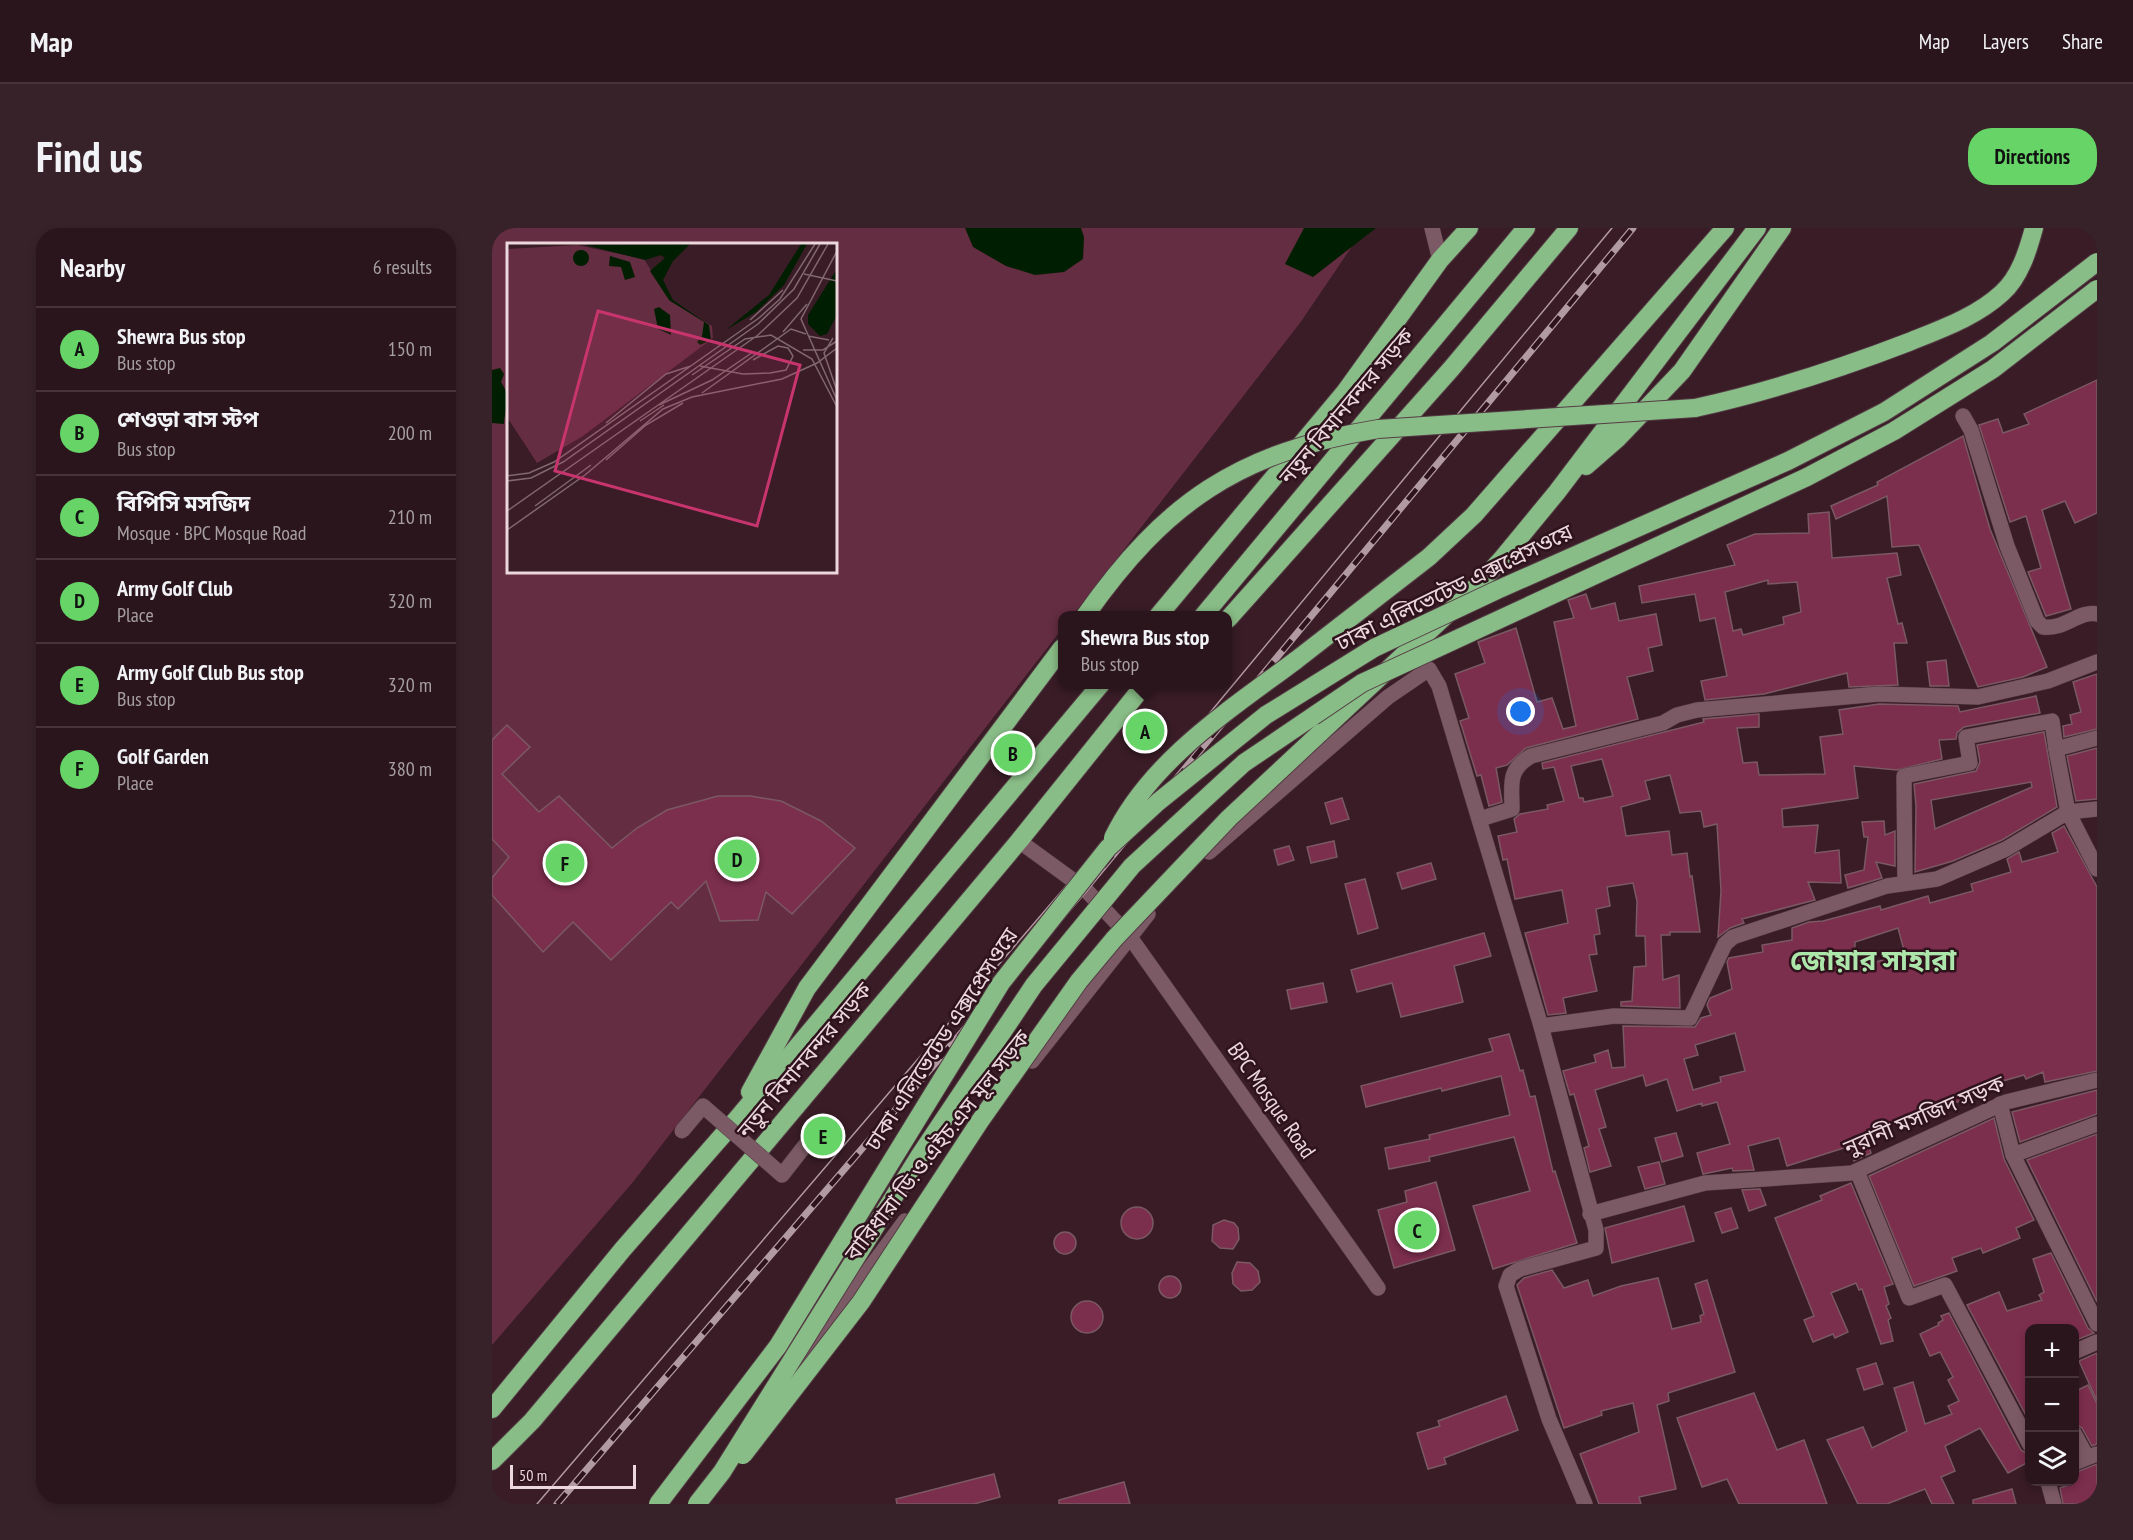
<!DOCTYPE html>
<html lang="en">
<head>
<meta charset="utf-8">
<style>
  :root { --surface:#2b151c; --page:#372229; --text:#f1f3f6; --muted:#a69fa3; --line:#47343b; --accent:#66d467 }
  body { margin:0; font-family:"PT Sans Narrow","Noto Sans Bengali",sans-serif; background:var(--page); color:var(--text) }
  .controls { position:absolute; right:18px; bottom:18px; display:grid; overflow:hidden; border-radius:12px; box-shadow:0 3px 9px #0003 }
  .controls button { width:54px; height:54px; display:grid; place-items:center; padding:0; border:0; border-bottom:2px solid var(--line); background:var(--surface); color:var(--text); font:30px sans-serif }
  .scale { position:absolute; left:18px; bottom:15px; width:126px; box-sizing:border-box; padding-left:6px; border:3px solid #ecd7dd; border-top:0; font-size:16px; line-height:21px; white-space:nowrap; color:#ecd7dd; -webkit-text-stroke:4px #2e121c; paint-order:stroke }
  .you { position:absolute; left:1029px; top:484px; width:21px; height:21px; margin:-15px; border:4px solid #fff; border-radius:50%; background:#1a73e8; box-shadow:0 0 0 9px #1a73e833 }
  .badge { display:grid; place-items:center; width:39px; height:39px; border-radius:50%; background:var(--accent); color:#111; font-size:20px; font-weight:700 }
  .pin { position:absolute; translate:-50% -50%; border:3px solid #fff; box-shadow:0 2px 6px #0006 }
  .popup { position:absolute; left:566px; top:383px; width:174px; height:78px; box-sizing:border-box; display:grid; place-content:center; border-radius:12px; background:var(--surface); filter:drop-shadow(0 2px 4px #0005); font-size:20px; white-space:nowrap; color:var(--muted) }
  .popup b { font-size:22px; color:var(--text) }
  .popup::after { content:''; position:absolute; left:50%; top:100%; margin-left:-12px; border:12px solid transparent; border-top-color:var(--surface) }
  .list { margin:0; padding:0; list-style:none }
  h2 { display:flex; justify-content:space-between; align-items:center; height:78px; margin:0; padding:0 24px; font-size:26px }
  h2 small { font-size:20px; font-weight:400; color:var(--muted) }
  .list li { display:grid; grid-template-columns:39px 1fr auto; gap:18px; align-items:center; box-sizing:border-box; height:84px; padding:0 24px; border-top:2px solid var(--line) }
  .list b { display:block; font-size:22px; white-space:nowrap }
  .list p { margin:0; font-size:20px; white-space:nowrap; color:var(--muted) }
  .list em { font-size:20px; font-style:normal; color:var(--muted) }
  .icon { flex:none; width:33px; height:33px; fill:none; stroke:currentColor; stroke-width:2; stroke-linecap:round; stroke-linejoin:round }
  .map { position:relative; flex:none; width:1605px; height:1276px; overflow:hidden; border-radius:24px }
  header { display:flex; align-items:center; gap:36px; box-sizing:border-box; height:84px; padding:0 30px; background:var(--surface); border-bottom:2px solid var(--line) }
  header strong { font-size:28px }
  nav { display:flex; gap:33px; margin-inline-start:auto; font-size:21px }
  .intro { display:flex; align-items:center; justify-content:space-between; box-sizing:border-box; height:144px; padding:0 36px }
  h1 { margin:0; font-size:42px }
  .button { padding:15px 27px; border-radius:24px; background:var(--accent); color:#111; font-size:21px; font-weight:700 }
  main { display:flex; gap:36px; padding:0 36px }
  aside { flex:1; background:var(--surface); border-radius:24px; box-shadow:0 3px 9px #0003 }
  .map>svg:first-child { display:block }
</style>
</head>
<body>
<header>
<strong>Map</strong>
<nav><a>Map</a><a>Layers</a><a>Share</a></nav>
</header>
<div class="intro"><h1>Find us</h1><a class="button">Directions</a></div>
<main>
<aside>
<h2>Nearby<small>6 results</small></h2>
<ul class="list">
<li><span class="badge">A</span><div><b>Shewra Bus stop</b><p>Bus stop</p></div><em>150 m</em></li>
<li><span class="badge">B</span><div><b>শেওড়া বাস স্টপ</b><p>Bus stop</p></div><em>200 m</em></li>
<li><span class="badge">C</span><div><b>বিপিসি মসজিদ</b><p>Mosque · BPC Mosque Road</p></div><em>210 m</em></li>
<li><span class="badge">D</span><div><b>Army Golf Club</b><p>Place</p></div><em>320 m</em></li>
<li><span class="badge">E</span><div><b>Army Golf Club Bus stop</b><p>Bus stop</p></div><em>320 m</em></li>
<li><span class="badge">F</span><div><b>Golf Garden</b><p>Place</p></div><em>380 m</em></li>
</ul>
</aside>
<div class="map">
<svg width="1605" height="1276" viewBox="0 0 1605 1276">
  <rect width="100%" height="100%" fill="#391c26"/>
  <!-- green -->
  <path fill="#652d42" fill-rule="evenodd" d="M0,0H877L865,11L808,95L581,387L570,388V401L141,954L0,1117ZM16,16H344V344H16Z"/>
  <!-- water -->
  <g fill="#001e01">
    <polygon points="473,0 589,0 592,9 591,31 572,44 543,47 514,38 481,19"/>
    <polygon points="812,0 884,0 821,49 793,36"/>
    <path d="M8,140L12,146L9,154C20,170 13,179 12,196L0,195V142Z"/>
  </g>
  <!-- building -->
  <g fill="#7c2e4d" stroke="#7a5963" stroke-width="1.5" fill-rule="evenodd">
    <polygon points="1605,152 1605,285 1583,295 1573,273 1550,282 1579,381 1554,388 1536,344 1549,340 1534,288 1518,294 1487,197 1506,191 1511,205 1537,196 1532,186"/>
    <polygon points="1471,208 1498,301 1555,439 1531,449 1486,459 1427,317 1400,319 1395,268 1344,291 1339,278 1386,257 1385,254"/>
    <path d="M1337,284L1340,330L1405,325L1409,347L1395,350L1406,396L1410,395L1415,415H1402L1406,457L1357,459L1355,445L1272,466L1213,472L1209,453L1235,448L1223,390L1208,393L1203,366L1150,375L1147,358L1243,337L1235,317L1263,306L1317,305L1316,286ZM1276,352V356L1305,354L1309,384L1291,389L1292,396L1251,407L1249,401L1241,403L1233,364Z"/>
    <polygon points="1094,366 1099,381 1123,375 1127,393 1164,386 1170,417 1156,420 1161,443 1135,449 1146,491 1034,520 1015,537 1004,540 1010,574 997,578 989,547 985,548 968,493 977,490 963,446 993,435 986,414 1024,400 1045,474 1060,470 1071,501 1084,498 1062,394 1082,390 1076,372"/>
    <polygon points="1454,432 1457,458 1438,458 1435,434"/>
    <polygon points="1605,446 1605,501 1572,509 1571,498 1580,496 1578,487 1589,484 1581,454"/>
    <path d="M1544,468L1548,485L1472,499L1465,505L1464,511L1447,512L1450,531L1405,542L1362,538L1366,570L1290,581L1291,599L1326,597L1323,625L1347,622L1349,655L1316,654L1323,672L1250,691L1252,695L1238,700L1226,709L1229,663L1225,596L1212,599L1209,583L1188,585L1178,547L1153,553L1158,571L1129,579L1134,608L1177,603L1180,627L1195,625L1198,649L1200,648L1208,704H1178V707H1169L1171,752L1187,747L1188,780L1129,778V774L1140,773L1142,739L1154,738L1153,708H1144L1145,673L1141,655L1115,659L1118,678L1104,681L1108,706L1102,707L1105,726L1097,727L1105,763L1071,770L1074,785L1056,787L1033,705L1076,695L1070,662L1023,671L1015,631L1011,632L1006,608L1025,604L1022,591L1028,586L1056,581L1055,577L1072,573L1062,539L1051,541L1050,535L1212,494L1211,491L1267,486V499L1245,500L1251,535L1265,534L1267,547L1333,546L1328,509L1351,506L1347,482L1387,476L1466,478L1468,484ZM1110,531L1121,568L1092,574L1091,570H1087L1079,538Z"/>
    <polygon points="15,497 38,519 10,546 47,584 67,568 120,620 145,600 175,582 226,568 258,568 289,573 329,593 363,620 300,686 274,664 266,692 228,693 214,653 186,681 179,674 119,732 81,694 51,724 0,667 0,650 17,629 0,611 0,512"/>
    <path d="M1552,504L1565,579L1510,612L1461,633L1423,644L1424,578L1422,556L1484,543L1488,534L1485,517ZM1539,554L1540,559L1443,601L1439,572Z"/>
    <polygon points="1605,520 1605,571 1584,573 1575,528"/>
    <polygon points="850,570 857,591 839,596 833,575"/>
    <polygon points="1392,593 1393,607 1403,603 1403,638 1384,634 1390,650 1356,660 1353,647 1372,642 1376,609 1372,609 1370,594"/>
    <path d="M1572,598L1605,659V843L1553,854L1551,844L1534,851L1532,847L1469,865L1472,872L1409,890L1411,894L1373,905L1379,925L1362,933L1358,918L1295,938L1287,910L1256,918L1262,942L1241,943L1240,940L1211,946L1205,925L1238,916L1225,874L1210,878V875L1185,883L1175,851L1154,858L1151,847L1103,862L1114,899L1107,901L1119,938L1098,944L1092,920L1097,918L1082,866L1078,867L1071,843L1104,834L1102,827L1116,822L1120,840L1133,839L1131,798L1203,799L1209,790L1219,787L1215,777L1218,770L1240,761L1235,734L1237,730L1271,724L1270,717L1300,712V700L1317,694L1331,693L1388,678L1389,682L1436,668L1438,675L1481,663L1479,656L1519,644L1515,631L1527,624L1530,634L1566,624L1560,605ZM1406,700L1413,726L1362,740L1363,714ZM1243,805L1253,843L1228,849L1229,854L1201,862L1192,831L1206,827L1203,817Z"/>
    <polygon points="842,613 845,629 819,635 815,619"/>
    <polygon points="797,618 802,632 786,637 782,622"/>
    <polygon points="939,635 944,651 910,661 905,645"/>
    <polygon points="873,651 886,700 866,706 853,656"/>
    <polygon points="992,705 999,728 962,738 971,774 909,789 900,755 865,764 859,742"/>
    <polygon points="831,755 835,774 799,781 795,762"/>
    <polygon points="1017,806 1028,843 1031,842 1038,869 1043,868 1061,944 1063,943 1085,1015 1001,1041 981,978 1038,963 1022,909 937,929 938,933 897,941 893,920 938,911 937,907 1018,887 1009,848 950,863 949,860 874,879 869,858 1001,823 997,811"/>
    <polygon points="1605,862 1605,886 1528,914 1520,884"/>
    <polygon points="1502,890 1512,931 1542,992 1524,1000 1528,1010 1491,1025 1489,1020 1460,1030 1465,1043 1422,1058 1377,948"/>
    <polygon points="1184,905 1191,928 1170,934 1163,910"/>
    <polygon points="1605,906 1605,1074 1535,932"/>
    <polygon points="1167,934 1173,956 1153,961 1146,939"/>
    <polygon points="944,954 963,1022 902,1040 886,982 915,974 913,963"/>
    <polygon points="1359,955 1401,1056 1392,1059 1397,1076 1394,1078 1399,1090 1396,1092 1401,1113 1389,1116 1370,1061 1367,1062 1364,1055 1339,1065 1356,1104 1343,1110 1341,1106 1321,1114 1312,1092 1322,1088 1283,990 1330,972 1328,968"/>
    <polygon points="1268,961 1274,977 1257,983 1250,962"/>
    <polygon points="1192,978 1202,1013 1120,1035 1113,1000"/>
    <circle cx="645" cy="995" r="16"/>
    <polygon points="1239,980 1246,1000 1230,1005 1223,985"/>
    <polygon points="732,992 742,995 746,1000 747,1011 741,1021 728,1020 720,1013 721,997"/>
    <circle cx="573" cy="1015" r="11"/>
    <polygon points="1559,1025 1596,1100 1602,1105 1582,1113 1582,1101 1538,1101 1538,1195 1475,1077 1507,1064 1515,1083 1550,1072 1547,1067 1552,1064 1541,1031"/>
    <polygon points="745,1034 758,1035 766,1043 768,1054 760,1062 749,1063 741,1056 740,1045"/>
    <polygon points="1060,1042 1072,1060 1096,1052 1101,1068 1129,1058 1166,1050 1180,1101 1209,1094 1208,1088 1212,1086 1203,1056 1215,1052 1243,1144 1176,1165 1177,1173 1165,1177 1184,1261 1147,1269 1149,1276 1107,1276 1088,1226 1147,1204 1141,1175 1109,1183 1110,1187 1072,1200 1025,1057 1032,1050"/>
    <circle cx="678" cy="1059" r="11"/>
    <circle cx="595" cy="1089" r="16"/>
    <polygon points="1457,1085 1529,1222 1537,1227 1538,1233 1516,1245 1488,1200 1453,1218 1463,1243 1449,1249 1462,1276 1440,1276 1433,1261 1395,1276 1366,1276 1335,1212 1371,1199 1380,1220 1415,1203 1402,1160 1421,1154 1433,1196 1460,1186 1456,1178 1467,1173 1456,1152 1461,1149 1448,1124 1438,1128 1428,1106 1447,1097 1446,1095 1451,1092 1449,1088"/>
    <polygon points="1605,1125 1605,1173 1587,1133"/>
    <polygon points="1384,1135 1391,1156 1372,1162 1365,1141"/>
    <polygon points="1596,1157 1605,1176 1605,1216 1600,1218 1590,1200 1582,1195 1582,1164"/>
    <polygon points="1262,1165 1285,1222 1312,1212 1335,1276 1247,1276 1235,1251 1210,1259 1185,1190"/>
    <polygon points="1014,1168 1026,1202 952,1230 954,1236 936,1241 925,1205 948,1198 946,1193"/>
    <polygon points="1605,1236 1605,1276 1571,1276 1568,1260 1582,1255 1582,1245"/>
    <polygon points="502,1246 508,1269 482,1276 405,1276 404,1271"/>
    <polygon points="632,1254 638,1276 567,1276 567,1272"/>
    <polygon points="1520,1261 1524,1276 1481,1276 1481,1272"/>
  </g>
  <g fill="none" stroke-linecap="round" stroke-linejoin="round">
    <!-- minor casing -->
    <g stroke="#543c45" stroke-width="16">
      <g id="minor">
        <polyline points="940,0 948,32"/>
        <path d="M1471,188L1479,202L1515,318L1545,393L1551,399C1573,402 1587,382 1605,386"/>
        <polyline points="1564,521 1576,584 1605,641"/>
        <path d="M988,591L1020,581C1020,556 1015,542 1039,528L1171,495L1185,487L1205,482L1387,466L1486,469L1556,453L1605,434"/>
        <polyline points="527,613 593,661 638,709 540,833"/>
        <polyline points="717,624 896,469 937,441 947,458 1049,798 1104,1002 1104,1020 1028,1041 1018,1047 1014,1058 1057,1191 1093,1276"/>
        <polyline points="1413,655 1412,548 1478,535 1474,509 1560,493 1564,521 1605,510"/>
        <polyline points="656,686 638,709 886,1060"/>
        <polyline points="1049,798 1122,788 1198,790 1233,716 1241,709 1395,658 1445,651 1514,621 1576,584 1605,581"/>
        <polyline points="1508,876 1521,927"/>
        <polyline points="1605,896 1521,927 1605,1096"/>
        <polyline points="1365,943 1417,1070 1453,1057 1538,1217"/>
        <polyline points="1098,986 1213,955 1360,945 1514,874 1605,852"/>
        <polyline points="1582,1124 1605,1114"/>
        <polyline points="302,1143 413,993"/>
        <polyline points="1582,1205 1595,1229"/>
        <polyline points="1582,1235 1605,1226"/>
        <polyline points="1556,1254 1562,1276"/>
      </g>
    </g>
    <!-- highway casing -->
    <g stroke="#543c45" stroke-width="20">
      <g id="highway">
        <path d="M1203,180C1276,164 1347,141 1417,114C1449,101 1484,89 1510,65C1528,49 1536,22 1542,0"/>
        <polyline points="1094,238 1125,211 1190,143 1290,0"/>
        <polyline points="666,388 853,164 948,32 977,0"/>
        <polyline points="711,388 1034,0"/>
        <polyline points="736,391 959,141 1077,0"/>
        <polyline points="803,433 937,329 982,287 1233,0"/>
        <polyline points="828,505 980,363 1009,332 1065,264 1265,0"/>
        <polyline points="258,864 315,760 570,420"/>
        <polyline points="0,1181 131,1021 244,892 609,456"/>
        <polyline points="0,1233 40,1193 527,613 653,456"/>
      </g>
    </g>
    <!-- minor -->
    <use href="#minor" stroke="#7c5a65" stroke-width="15"/>
    <!-- highway -->
    <use href="#highway" stroke="#89bd87" stroke-width="18"/>
    <!-- tram -->
    <polyline stroke="#b29aa2" stroke-width="1.5" points="45,1276 580,651 1120,0"/>
    <!-- rail casing -->
    <g stroke="#b29aa2" stroke-width="7">
      <polyline id="rail" points="65,1276 593,661 1141,0"/>
    </g>
    <!-- rail -->
    <use href="#rail" stroke="#2e121c" stroke-width="4.5" stroke-dasharray="14" stroke-linecap="butt"/>
    <!-- minor-bridge casing -->
    <g stroke="#543c45" stroke-width="16" stroke-linecap="butt">
      <polyline id="minor-bridge" points="190,903 211,878 290,947 315,915"/>
    </g>
    <!-- highway-bridge casing -->
    <g stroke="#543c45" stroke-width="20" stroke-linecap="butt">
      <g id="highway-bridge">
        <path d="M593,388C673,274 747,224 886,201L1203,180"/>
        <path d="M621,610C658,533 736,483 803,433"/>
        <polyline points="251,1227 369,1074 488,893 587,753 622,711 737,590 828,505"/>
        <polyline points="166,1276 286,1118 509,755 616,620 666,574 774,487 882,420 1005,362 1296,233 1392,184 1500,115 1605,34"/>
        <polyline points="205,1276 230,1244 428,927 542,757 640,638 752,535 870,455 1315,249 1402,203 1501,141 1605,61"/>
      </g>
    </g>
    <!-- minor-bridge -->
    <use href="#minor-bridge" stroke="#7c5a65" stroke-width="15"/>
    <!-- highway-bridge -->
    <use href="#highway-bridge" stroke="#89bd87" stroke-width="18"/>
  </g>
  <g text-anchor="middle" stroke-width="5" stroke-linejoin="round" paint-order="stroke">
    <!-- street labels -->
    <g font-size="22" fill="#ecd7dd" stroke="#2e121c">
      <text transform="translate(854 178) rotate(-50)" y="8">নতুন বিমানবন্দর সড়ক</text>
      <text transform="translate(962 359) rotate(-26)" y="8">ঢাকা এলিভেটেড এক্সপ্রেসওয়ে</text>
      <text transform="translate(449 811) rotate(-57)" y="8">ঢাকা এলিভেটেড এক্সপ্রেসওয়ে</text>
      <text transform="translate(312 832) rotate(-50)" y="8">নতুন বিমানবন্দর সড়ক</text>
      <text transform="translate(780 872) rotate(55)" y="8">BPC Mosque Road</text>
      <text transform="translate(1432 887) rotate(-23)" y="8">নুরানী মসজিদ সড়ক</text>
      <text transform="translate(445 917) rotate(-52)" y="8">বারিধারা ডি.ও.এইচ.এস মূল সড়ক</text>
    </g>
    <!-- district labels -->
    <g font-size="28" font-weight="bold" fill="#ace6aa" stroke="#2e121c">
      <text x="1381" y="742">জোয়ার সাহারা</text>
    </g>
  </g>
  <!-- overview -->
  <g transform="translate(15 15)">
    <rect width="330" height="330" fill="#391c26"/>
    <path d="M70,2L137,16L163,58L205,83L206,95L76,193L30,220L0,174V6Z" fill="#652d42"/>
    <path d="M183,1L166,18L156,37L166,57L202,82L204,97L193,102L190,99L195,93L197,79L162,57L143,28L158,15L154,12L138,17L78,2ZM294,1H300L277,42L249,69L219,87L262,52ZM66 15a8 8 0 1 1 16 0a8 8 0 1 1-16 0ZM103,13L123,19L128,34L118,37L114,24L102,23ZM330,26V72L320,91L313,93L301,81V72ZM152,64L163,72L164,92L151,86L147,66Z" fill="#001e01"/>
    <path fill="none" stroke="#81676f" stroke-width="1.5" d="M330,8L294,76L330,157M297,31L330,38M243,77L276,47M276,89L300,61M301,93L322,97M326,95L317,110L330,148M296,107H316L330,98M193,123L236,131L263,130L279,127L286,113L281,105L271,103L246,117M185,132L238,96L264,92L305,116L330,164M195,150L284,86L299,91M152,162L205,137L246,109M133,178L157,162M99,180L159,131L184,123M99,217L139,182L176,160M0,233L22,230L47,219L252,75L273,56L308,1M0,238L24,235L56,219L251,81L287,46L313,1M28,263L84,222M0,268L251,92L290,55L321,1M0,287L78,232L156,166L185,154L275,136L310,120L330,105"/>
    <path fill="#c8356e" fill-opacity="0.15" stroke="#c8356e" stroke-width="3" d="M91,68L293,122L250,283L48,228Z"/>
    <rect width="330" height="330" fill="none" stroke="#ecd7dd" stroke-width="3"/>
  </g>
</svg>
<div class="controls">
<button>+</button>
<button>−</button>
<button><svg class="icon" aria-label="layers" viewBox="0 0 24 24"><path d="M12 4l9 5-9 5-9-5zM3 14l9 5 9-5"/></svg></button>
</div>
<div class="scale">50 m</div>
<div class="you"></div>
<div class="pin badge" style="left:653px;top:503px">A</div>
<div class="popup"><b>Shewra Bus stop</b>Bus stop</div>
<div class="pin badge" style="left:521px;top:525px">B</div>
<div class="pin badge" style="left:925px;top:1002px">C</div>
<div class="pin badge" style="left:245px;top:631px">D</div>
<div class="pin badge" style="left:331px;top:908px">E</div>
<div class="pin badge" style="left:73px;top:635px">F</div>
</div>
</main>
</body>
</html>
